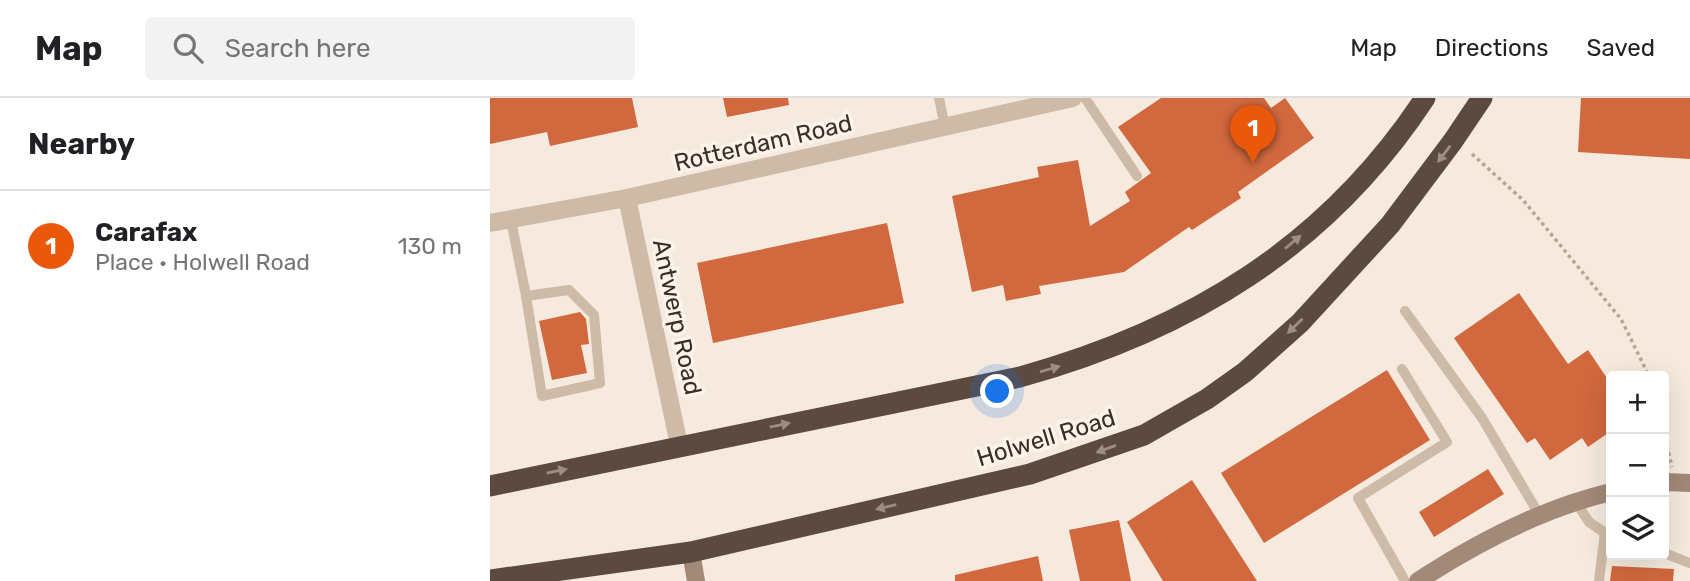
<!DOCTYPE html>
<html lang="en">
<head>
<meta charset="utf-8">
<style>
  :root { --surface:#fff; --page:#f2f2f2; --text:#202124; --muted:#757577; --line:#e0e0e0; --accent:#ea580c }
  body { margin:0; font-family:Rubik,sans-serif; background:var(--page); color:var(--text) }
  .controls { position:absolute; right:21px; bottom:21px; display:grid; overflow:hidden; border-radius:7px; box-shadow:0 7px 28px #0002 }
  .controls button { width:63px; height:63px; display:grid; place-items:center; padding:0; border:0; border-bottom:2px solid var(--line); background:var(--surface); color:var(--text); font:35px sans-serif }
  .you { position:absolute; left:508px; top:294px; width:24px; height:24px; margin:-18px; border:5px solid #fff; border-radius:50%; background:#1a73e8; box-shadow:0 0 0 10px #1a73e833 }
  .badge { display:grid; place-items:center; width:46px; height:46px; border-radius:50%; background:var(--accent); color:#fff; font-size:23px; font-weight:700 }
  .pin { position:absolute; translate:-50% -58px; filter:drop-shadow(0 2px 4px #0008) }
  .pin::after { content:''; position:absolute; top:37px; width:24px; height:21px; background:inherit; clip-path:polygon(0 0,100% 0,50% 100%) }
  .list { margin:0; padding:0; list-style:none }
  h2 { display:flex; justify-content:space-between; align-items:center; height:91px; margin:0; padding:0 28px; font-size:30px }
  h2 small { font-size:23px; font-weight:400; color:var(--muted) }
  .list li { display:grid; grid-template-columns:46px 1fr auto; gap:21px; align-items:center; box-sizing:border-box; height:112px; padding:0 28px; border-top:2px solid var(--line) }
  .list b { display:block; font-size:26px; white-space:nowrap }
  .list p { margin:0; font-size:23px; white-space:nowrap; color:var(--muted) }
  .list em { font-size:23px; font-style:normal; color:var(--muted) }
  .icon { flex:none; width:38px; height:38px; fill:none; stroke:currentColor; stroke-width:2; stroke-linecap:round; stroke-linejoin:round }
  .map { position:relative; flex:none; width:1200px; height:483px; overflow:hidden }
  header { display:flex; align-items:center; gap:42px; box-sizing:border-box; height:98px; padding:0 35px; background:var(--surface); border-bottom:2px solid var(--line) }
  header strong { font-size:33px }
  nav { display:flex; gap:38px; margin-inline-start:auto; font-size:24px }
  .search { width:490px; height:63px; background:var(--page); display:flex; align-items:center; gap:18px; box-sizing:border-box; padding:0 24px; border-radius:7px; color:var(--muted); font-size:26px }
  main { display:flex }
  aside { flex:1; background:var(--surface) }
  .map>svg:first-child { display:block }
</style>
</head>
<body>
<header>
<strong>Map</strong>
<div class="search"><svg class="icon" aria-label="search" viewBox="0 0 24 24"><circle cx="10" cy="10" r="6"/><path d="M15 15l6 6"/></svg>Search here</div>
<nav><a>Map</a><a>Directions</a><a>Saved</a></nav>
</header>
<main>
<aside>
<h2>Nearby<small></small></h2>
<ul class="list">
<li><span class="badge">1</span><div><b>Carafax</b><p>Place · Holwell Road</p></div><em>130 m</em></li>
</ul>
</aside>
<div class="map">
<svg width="1200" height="483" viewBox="0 0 1200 483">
  <rect width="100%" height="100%" fill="#f5eadd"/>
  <!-- building -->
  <g fill="#d1683e">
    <polygon points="0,0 142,0 148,29 60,48 57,34 0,46"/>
    <polygon points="233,0 298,0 299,7 237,19"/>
    <polygon points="671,0 774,0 781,10 795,0 824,40 748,94 751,100 702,132 699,129 634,174 549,188 551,196 516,203 513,187 482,194 462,98 549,79 547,69 588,62 600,128 640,103 635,94 661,75 628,29"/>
    <polygon points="1091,0 1200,0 1200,61 1088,54"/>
    <polygon points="397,125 414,205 223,245 207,165"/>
    <polygon points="1029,195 1078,266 1098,252 1121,286 1121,333 1098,349 1092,340 1060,362 1045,340 1037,345 964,240"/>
    <polygon points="90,214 96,221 99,246 91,247 97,275 62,282 49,223"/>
    <polygon points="897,272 940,342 774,445 731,375"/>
    <polygon points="998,371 1014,396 944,439 929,414"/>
    <polygon points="702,382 767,483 673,483 637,424"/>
    <polygon points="629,422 641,483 590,483 579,432"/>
    <polygon points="548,458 553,483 465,483 465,477"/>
    <polygon points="1122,468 1184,471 1183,483 1120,483"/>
  </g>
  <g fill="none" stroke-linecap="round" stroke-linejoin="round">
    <!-- path -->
    <g stroke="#bba591" stroke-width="3.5" stroke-dasharray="3.5 3.5" stroke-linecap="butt">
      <polyline points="982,56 1033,102 1131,221 1159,278"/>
      <polyline points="1174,334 1182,369"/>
    </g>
    <!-- lane -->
    <g stroke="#cebba7" stroke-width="10">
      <polyline points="449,0 455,29"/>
      <polyline points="595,0 647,78"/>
      <polyline points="21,122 36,198 79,192 104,217 110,285 52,298 36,198"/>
      <polyline points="915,213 992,320 1050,418"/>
      <polyline points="912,271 957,344 868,400 915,483"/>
      <polyline points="1086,404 1099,424 1121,439"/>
      <polyline points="1174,455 1200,465"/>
      <polyline points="1109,483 1115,434"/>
    </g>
    <!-- street -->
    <g stroke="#cebba7" stroke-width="18">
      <polyline points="137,100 189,347"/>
      <polyline points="0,125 137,100 583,0"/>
    </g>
    <!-- secondary -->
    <g stroke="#a38978" stroke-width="18">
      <polyline points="1174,384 1200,385"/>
      <polyline points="201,454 206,483"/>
      <path d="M928,483C986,445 1054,410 1121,394"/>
    </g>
    <!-- highway -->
    <g stroke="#5c493f" stroke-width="21">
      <path d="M0,388L530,279C699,232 837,149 935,0"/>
      <polyline points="0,482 201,454 540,376 654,337 717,301 755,274 810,225 900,127 963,43 992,0"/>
    </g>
  </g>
  <!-- one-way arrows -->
  <defs><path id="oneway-solid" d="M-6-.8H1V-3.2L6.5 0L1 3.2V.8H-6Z" transform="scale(1.75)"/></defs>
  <g fill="#9c8d83">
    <use href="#oneway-solid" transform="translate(954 56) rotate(127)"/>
    <use href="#oneway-solid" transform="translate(803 144) rotate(-40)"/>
    <use href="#oneway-solid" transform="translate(805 228) rotate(136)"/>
    <use href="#oneway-solid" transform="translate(560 271) rotate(-16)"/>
    <use href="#oneway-solid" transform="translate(290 327) rotate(-11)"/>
    <use href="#oneway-solid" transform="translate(616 351) rotate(160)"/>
    <use href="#oneway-solid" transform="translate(67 373) rotate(-12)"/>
    <use href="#oneway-solid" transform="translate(396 409) rotate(167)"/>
  </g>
  <g text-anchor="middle" stroke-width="7" stroke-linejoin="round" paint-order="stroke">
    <!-- street labels -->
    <g font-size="24" fill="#3a2f28" stroke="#fcf4ea">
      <text transform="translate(273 45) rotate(-13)" y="8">Rotterdam Road</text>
      <text transform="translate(187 219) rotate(78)" y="8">Antwerp Road</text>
      <text transform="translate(556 340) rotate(-17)" y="8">Holwell Road</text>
    </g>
  </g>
</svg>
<div class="controls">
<button>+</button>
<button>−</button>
<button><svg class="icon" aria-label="layers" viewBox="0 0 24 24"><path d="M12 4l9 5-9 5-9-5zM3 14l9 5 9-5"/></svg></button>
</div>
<div class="you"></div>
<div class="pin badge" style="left:763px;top:65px">1</div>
</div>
</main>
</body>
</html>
